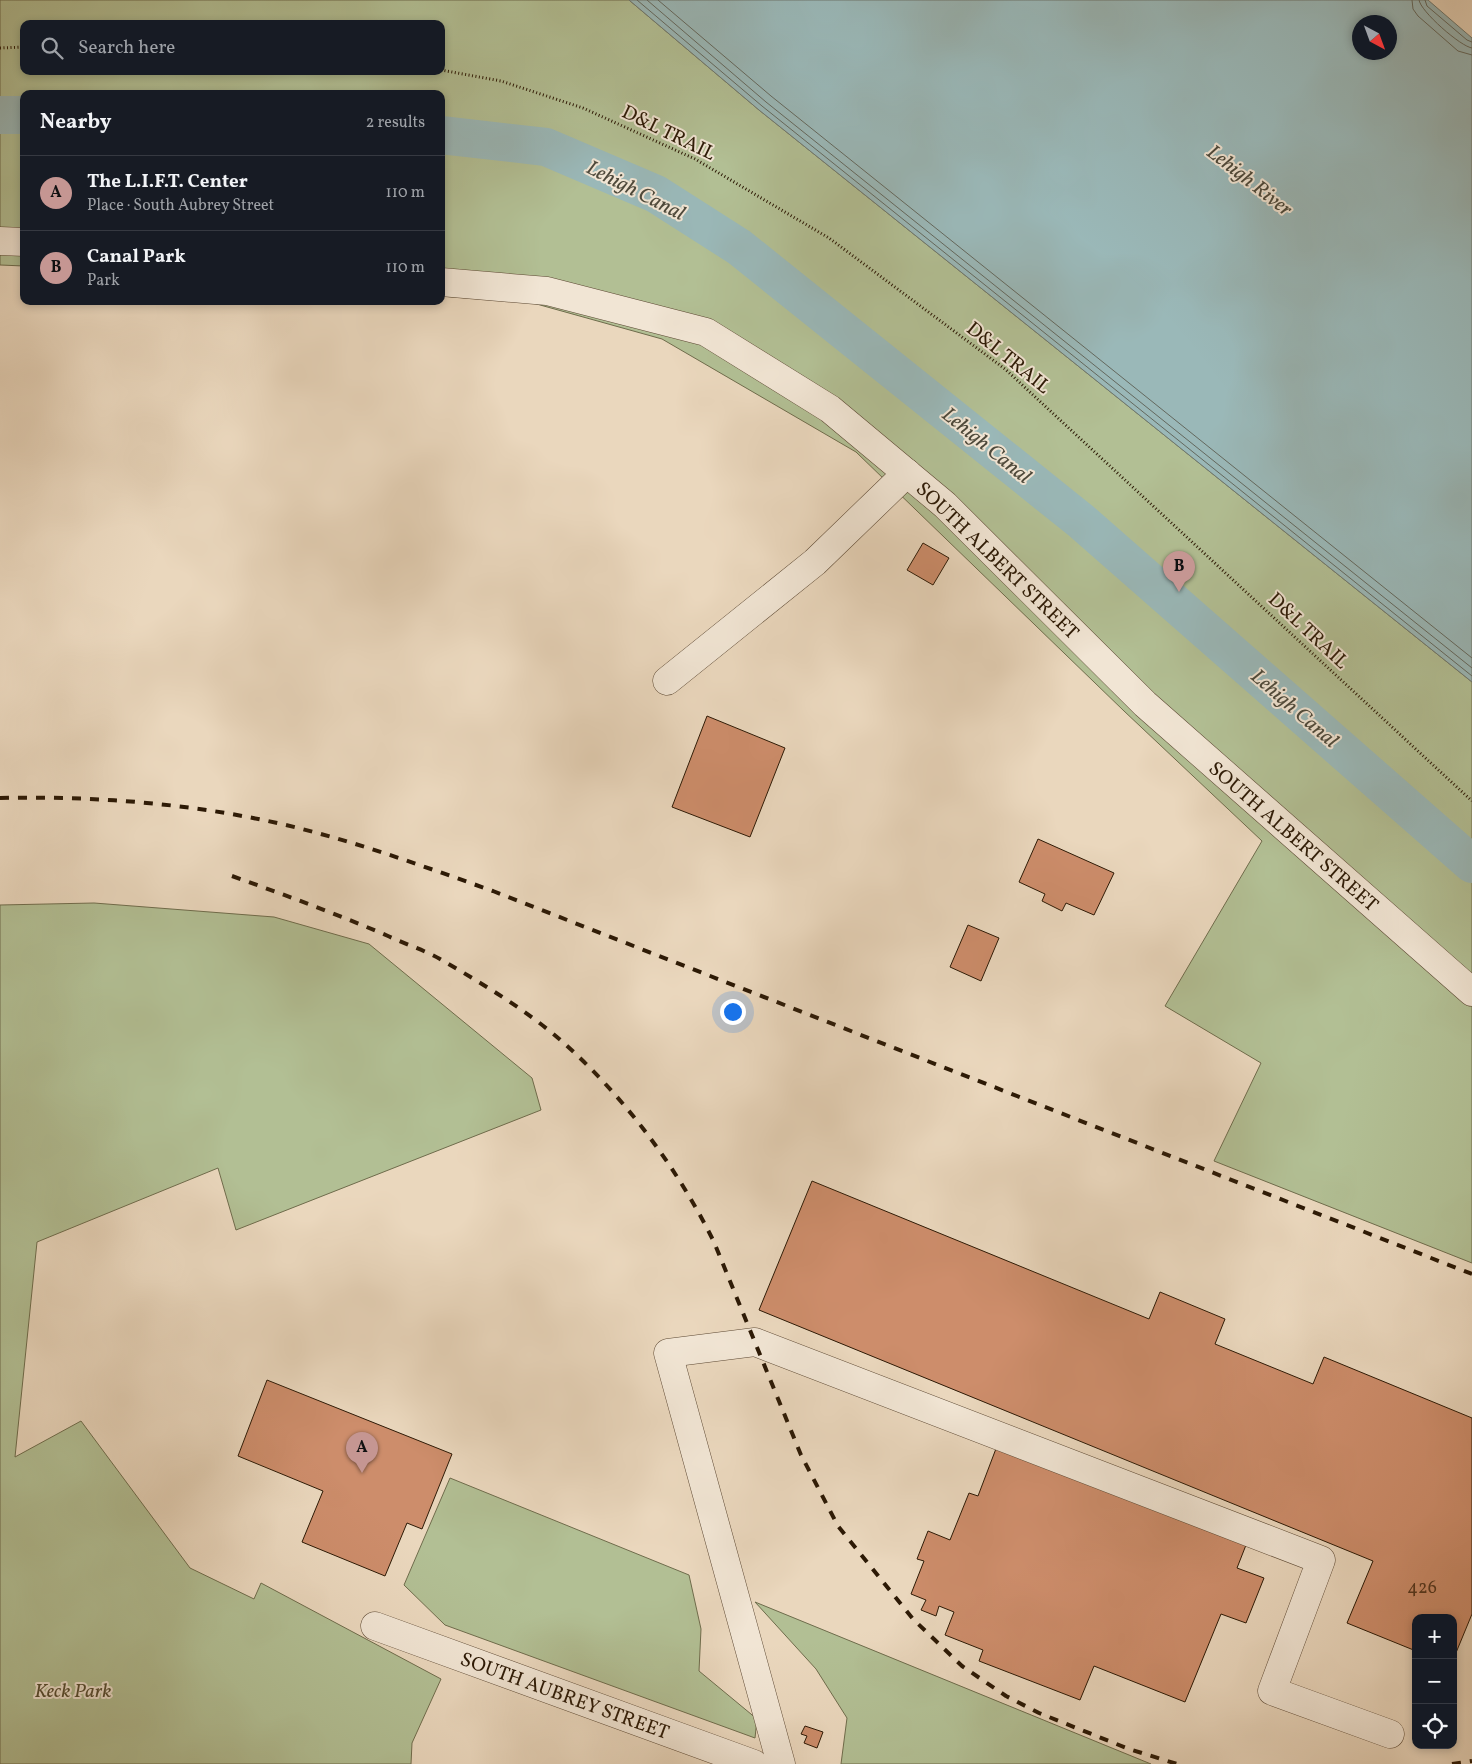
<!DOCTYPE html>
<html lang="en">
<head>
<meta charset="utf-8">
<style>
  :root { --surface:#171b24; --page:#20242c; --text:#f1f3f6; --muted:#9ea1a6; --line:#363941; --accent:#c59692 }
  body { margin:0; font-family:Vollkorn,serif; background:var(--page); color:var(--text) }
  .controls { position:absolute; right:15px; bottom:15px; display:grid; overflow:hidden; border-radius:10px; box-shadow:0 2px 8px #0003 }
  .controls button { width:45px; height:45px; display:grid; place-items:center; padding:0; border:0; border-bottom:1px solid var(--line); background:var(--surface); color:var(--text); font:25px sans-serif }
  .compass { position:absolute; left:1352px; top:15px; width:45px; height:45px; border-radius:50%; background:var(--surface); box-shadow:0 2px 8px #0003; rotate:139deg }
  .you { position:absolute; left:732px; top:1011px; width:18px; height:18px; margin:-12px; border:4px solid #fff; border-radius:50%; background:#1a73e8; box-shadow:0 0 0 8px #1a73e833 }
  .badge { display:grid; place-items:center; width:32px; height:32px; border-radius:50%; background:var(--accent); color:#111; font-size:16px; font-weight:700 }
  .pin { position:absolute; translate:-50% -41px; filter:drop-shadow(0 1px 2px #0008) }
  .pin::after { content:''; position:absolute; top:26px; width:18px; height:15px; background:inherit; clip-path:polygon(0 0,100% 0,50% 100%) }
  .list { margin:0; padding:0; list-style:none }
  h2 { display:flex; justify-content:space-between; align-items:center; height:65px; margin:0; padding:0 20px; font-size:21px }
  h2 small { font-size:16px; font-weight:400; color:var(--muted) }
  .list li { display:grid; grid-template-columns:32px 1fr auto; gap:15px; align-items:center; box-sizing:border-box; height:75px; padding:0 20px; border-top:1px solid var(--line) }
  .list b { display:block; font-size:19px; white-space:nowrap }
  .list p { margin:0; font-size:16px; white-space:nowrap; color:var(--muted) }
  .list em { font-size:16px; font-style:normal; color:var(--muted) }
  .icon { flex:none; width:28px; height:28px; fill:none; stroke:currentColor; stroke-width:2; stroke-linecap:round; stroke-linejoin:round }
  .map { position:relative; flex:none; width:1472px; height:1764px; overflow:hidden }
  .search { position:absolute; background:var(--surface); box-shadow:0 2px 8px #0003; left:20px; top:20px; width:425px; height:55px; display:flex; align-items:center; gap:12px; box-sizing:border-box; padding:0 18px; border-radius:10px; color:var(--muted); font-size:19px }
  .panel { position:absolute; background:var(--surface); box-shadow:0 2px 8px #0003; left:20px; top:90px; width:425px; height:215px; border-radius:10px }
  .map>svg:first-child { display:block }
</style>
</head>
<body>
<div class="map">
<svg width="1472" height="1764" viewBox="0 0 1472 1764">
  <rect width="100%" height="100%" fill="#ead7bd"/>
  <filter id="stains"><feTurbulence type="fractalNoise" baseFrequency=".004" numOctaves="4"/><feColorMatrix values="0 0 0 0 .2 0 0 0 0 .09 0 0 0 0 .02 0 0 0 .5 -.17"/></filter>
  <radialGradient id="worn" r=".72"><stop offset=".6" stop-color="#630" stop-opacity="0"/><stop offset="1" stop-color="#630" stop-opacity=".3"/></radialGradient>
  <!-- green -->
  <g fill="#b2bf94" stroke="#6f6c4c" fill-rule="evenodd">
    <path d="M0,0H629L759,110L1472,682V1263L1214,1161L1261,1063L1165,1006L1262,841L1124,711L856,452L662,339L533,303L441,296V94H24V266L0,265ZM24,24H441V71H24Z"/>
    <polygon points="94,903 274,917 369,944 532,1078 541,1110 236,1230 218,1168 37,1242 15,1457 81,1421 190,1568 254,1599 261,1583 441,1679 412,1743 411,1764 0,1764 0,905"/>
    <polygon points="450,1478 689,1575 701,1629 699,1671 757,1719 755,1738 445,1625 404,1585"/>
    <polygon points="755,1602 1151,1764 841,1764 847,1718 816,1669"/>
  </g>
  <!-- water -->
  <path fill="#9ab8b8" stroke="#6e7870" fill-rule="evenodd" d="M629,0H1428L1472,38V682L759,110ZM1360,22H1390V52H1360Z"/>
  <g fill="none" stroke-linecap="round" stroke-linejoin="round">
    <!-- shore -->
    <g stroke="#63685e" stroke-width="1">
      <polyline points="637,0 762,106 1472,676"/>
      <polyline points="647,0 766,102 1472,668"/>
      <polyline points="658,0 771,96 1472,658"/>
      <polyline points="1412,0 1413,9 1418,16 1458,51 1472,55"/>
      <path d="M1419,0C1420,11 1461,47 1472,48"/>
      <polyline points="1425,0 1427,6 1467,40 1472,42"/>
    </g>
    <!-- canal -->
    <g stroke="#9ab8b8" stroke-width="38">
      <polyline points="0,115 24,115"/>
      <polyline points="441,135 546,147 656,194 739,247 1081,521 1472,864"/>
    </g>
  </g>
  <!-- building -->
  <g fill="#cd8d6b" stroke="#2c1905">
    <polygon points="923,543 949,558 933,585 907,570"/>
    <polygon points="707,716 785,748 750,837 672,807"/>
    <polygon points="1038,839 1114,873 1094,915 1066,903 1062,911 1042,901 1045,894 1019,882"/>
    <polygon points="968,925 999,938 981,981 950,967"/>
    <polygon points="812,1181 1149,1319 1160,1292 1225,1319 1215,1344 1313,1384 1324,1357 1472,1418 1472,1614 1453,1660 1453,1618 1416,1618 1416,1651 1347,1623 1373,1561 759,1310"/>
    <polygon points="267,1380 452,1454 422,1529 407,1523 385,1576 302,1542 323,1491 238,1456"/>
    <polygon points="997,1446 1246,1545 1237,1568 1264,1578 1246,1623 1221,1614 1185,1702 1094,1666 1080,1700 979,1661 983,1650 945,1635 954,1612 939,1606 936,1616 921,1610 926,1600 911,1594 924,1561 917,1559 928,1531 950,1540 969,1493 978,1496"/>
    <polygon points="805,1726 823,1732 817,1748 804,1743 807,1736 801,1734"/>
  </g>
  <g fill="none" stroke-linecap="round" stroke-linejoin="round">
    <!-- minor casing -->
    <g stroke="#5c4833" stroke-width="29">
      <g id="minor">
        <polyline points="0,241 24,242"/>
        <polyline points="441,282 547,291 706,332 830,409 945,505 1145,704 1472,992"/>
        <polyline points="667,681 815,562 907,473"/>
        <polyline points="375,1626 754,1764"/>
        <polyline points="781,1764 668,1353 755,1342 1321,1560 1272,1691 1390,1734"/>
      </g>
    </g>
    <!-- path -->
    <g stroke="#2c1905" stroke-width="3" stroke-dasharray="1 2.5" stroke-linecap="butt">
      <polyline points="0,48 24,47"/>
      <polyline points="441,70 501,81 583,108 695,159 829,238 1005,369 1472,801"/>
    </g>
    <!-- minor -->
    <use href="#minor" stroke="#f1e5d4" stroke-width="28"/>
    <!-- rail -->
    <g stroke="#2c1905" stroke-width="4" stroke-dasharray="9 9" stroke-linecap="butt">
      <path d="M0,798C84,796 171,802 253,818C336,834 414,863 493,891L1472,1274"/>
      <path d="M232,876C285,895 337,914 388,936C405,944 424,950 440,959C483,984 528,1011 565,1044C626,1099 678,1169 714,1242L801,1455L838,1526L913,1619L962,1666L1006,1696L1039,1713L1129,1749L1177,1764"/>
      <polyline points="1452,1764 1472,1761"/>
    </g>
  </g>
  <g text-anchor="middle" stroke-width="4" stroke-linejoin="round" paint-order="stroke">
    <!-- number labels -->
    <g font-size="18" fill="#54361e">
      <text x="1422" y="1593">426</text>
    </g>
    <!-- street labels -->
    <g font-size="20" fill="#2c1905" stroke="#f1e5d4">
      <text transform="translate(669 132) rotate(26)" y="7">D&amp;L TRAIL</text>
      <text transform="translate(1009 357) rotate(39)" y="7">D&amp;L TRAIL</text>
      <text transform="translate(998 560) rotate(44)" y="7">SOUTH ALBERT STREET</text>
      <text transform="translate(1309 630) rotate(43)" y="7">D&amp;L TRAIL</text>
      <text transform="translate(1294 836) rotate(41)" y="7">SOUTH ALBERT STREET</text>
      <text transform="translate(565 1695) rotate(20)" y="7">SOUTH AUBREY STREET</text>
    </g>
    <!-- park labels -->
    <g font-size="20" font-style="italic" fill="#544b30" stroke="#f1e5d4">
      <text x="73" y="1697">Keck Park</text>
    </g>
    <!-- water labels -->
    <g font-size="21" font-style="italic" fill="#4d493b" stroke="#f1e5d4">
      <text transform="translate(1250 180) rotate(38)" y="7">Lehigh River</text>
      <text transform="translate(636 190) rotate(27)" y="7">Lehigh Canal</text>
      <text transform="translate(987 445) rotate(39)" y="7">Lehigh Canal</text>
      <text transform="translate(1295 708) rotate(41)" y="7">Lehigh Canal</text>
    </g>
  </g>
  <rect width="100%" height="100%" filter="url(#stains)"/>
  <rect width="100%" height="100%" fill="url(#worn)"/>
</svg>
<div class="controls">
<button>+</button>
<button>−</button>
<button><svg class="icon" aria-label="locate" viewBox="0 0 24 24"><circle cx="12" cy="12" r="6"/><path d="M12 2v4M12 18v4M2 12h4M18 12h4"/></svg></button>
</div>
<svg class="compass" viewBox="-18 -18 36 36"><path d="M0-13l5 13h-10z" fill="#e53935"/><path d="M0 13l5-13h-10z" fill="#9ea1a6"/></svg>
<div class="you"></div>
<div class="pin badge" style="left:362px;top:1473px">A</div>
<div class="pin badge" style="left:1179px;top:592px">B</div>
<div class="search"><svg class="icon" aria-label="search" viewBox="0 0 24 24"><circle cx="10" cy="10" r="6"/><path d="M15 15l6 6"/></svg>Search here</div>
<section class="panel">
<h2>Nearby<small>2 results</small></h2>
<ul class="list">
<li><span class="badge">A</span><div><b>The L.I.F.T. Center</b><p>Place · South Aubrey Street</p></div><em>110 m</em></li>
<li><span class="badge">B</span><div><b>Canal Park</b><p>Park</p></div><em>110 m</em></li>
</ul>
</section>
</div>
</body>
</html>
